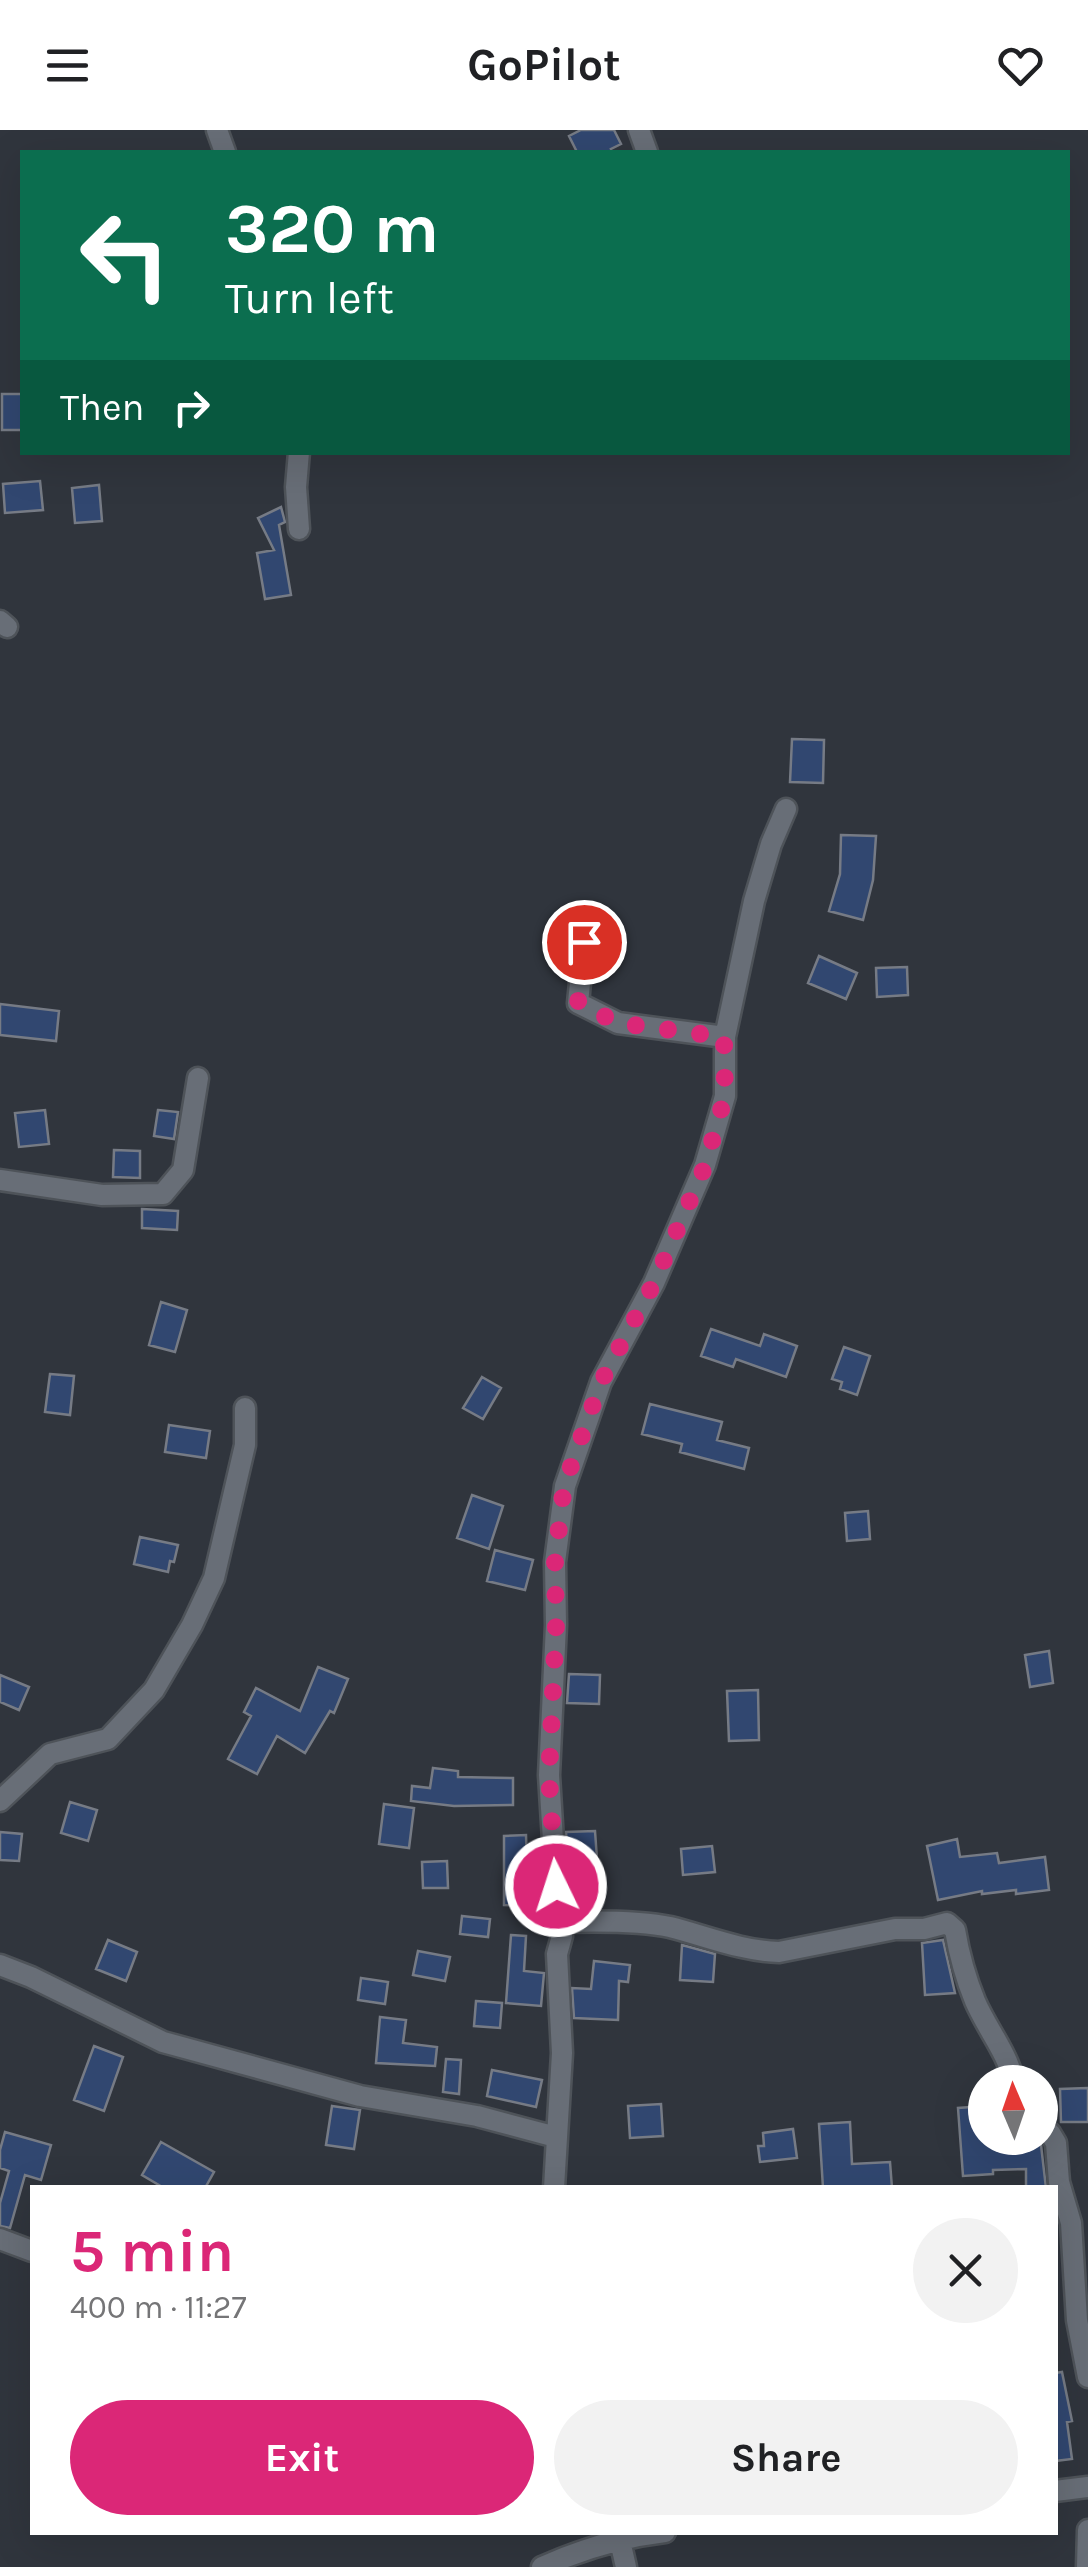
<!DOCTYPE html>
<html lang="en">
<head>
<meta charset="utf-8">
<style>
  :root { --surface:#fff; --page:#f2f2f2; --text:#202124; --muted:#757577; --accent:#db2777 }
  body { margin:0; font-family:Karla,sans-serif; background:var(--page); color:var(--text); height:100vh; display:flex; flex-direction:column; font-size:38px; white-space:nowrap }
  * { box-sizing:border-box; margin:0 }
  p { font-size:32px; color:var(--muted) }
  .icon { flex:none; width:55px; height:55px; fill:none; stroke:currentColor; stroke-width:2; stroke-linecap:round; stroke-linejoin:round }
  .map { position:relative; flex:1; overflow:hidden }
  .sheet { position:absolute; left:30px; top:2055px; width:1028px; height:350px; display:flex; flex-direction:column; background:var(--surface); border-radius:0px; box-shadow:0 10px 40px #0002 }
  .sheet>* { flex:none }
  .hud { position:absolute; left:20px; top:20px; width:1050px; height:305px; border-radius:0px; box-shadow:0 10px 40px #0002; background:#0b6e4f; color:#fff; overflow:hidden }
  .needle { width:65px; rotate:358deg }
  .tools { position:absolute; left:968px; top:1935px; display:grid; gap:20px }
  .tools a { display:grid; place-items:center; width:90px; height:90px; border-radius:50%; background:var(--surface); box-shadow:0 10px 40px #0002; font-size:50px }
  .pin { position:absolute; display:grid; place-items:center; width:85px; height:85px; color:#fff; margin:-42px; border:5px solid #fff; border-radius:50%; box-shadow:0 2px 10px #0007 }
  .me { position:absolute; width:110px; margin:-55px; rotate:356deg; stroke-linejoin:round; filter:drop-shadow(0 0 8px #0008) }
  .turn { display:flex; align-items:center; gap:35px; height:210px; padding:0 40px; font-size:45px }
  .turn .icon { width:130px; height:130px; stroke-width:2.5 }
  .turn b { display:block; font-size:70px; line-height:85px }
  .then { display:flex; align-items:center; height:95px; padding:0 40px; background:#0003; gap:20px; font-size:38px }
  .round { display:grid; place-items:center; flex:none; width:105px; height:105px; border-radius:52px; background:var(--page) }
  .headline { display:flex; align-items:center; justify-content:space-between; height:170px; padding:0 40px }
  h1 { font-size:60px; font-weight:700; line-height:75px; color:var(--accent) }
  .action { display:flex; gap:20px; margin-top:auto; padding:20px 40px }
  .action a { flex:1; height:115px; border-radius:60px; background:var(--accent); color:#fff; font-size:40px; font-weight:700; line-height:115px; text-align:center }
  .action a+a { background:var(--page); color:var(--text) }
  header { display:flex; justify-content:space-between; align-items:center; height:130px; padding:0 40px; background:var(--surface); font-size:45px; font-weight:700 }
  .map>svg:first-child { display:block }
  .building { fill:#314770; stroke:#767b85; stroke-width:2.5 }
  .lines { fill:none; stroke-linecap:round; stroke-linejoin:round }
  .street-casing { stroke:#4e5359; stroke-width:25 }
  .street { stroke:#686e77; stroke-width:20 }
  .route { stroke:#db2777; stroke-width:18; stroke-dasharray:0 32.4 }
</style>
</head>
<body>
<header><svg class="icon" aria-label="menu" viewBox="0 0 24 24"><path d="M4 6h16M4 12h16M4 18h16"/></svg>GoPilot<svg class="icon" aria-label="heart" viewBox="0 0 24 24"><path d="M12 20l-8-8c-3-5 5-10 8-4 3-6 11-1 8 4z"/></svg></header>
<div class="map">
<svg width="1088" height="2437" viewBox="0 0 1088 2437">
  <rect width="100%" height="100%" fill="#30353d"/>
  <path class="building" d="M581,0H614L621,14L611,19L613,22H577L569,6Z
    M2,264H22V300H2Z
    M40,351L43,380L5,383L3,354Z
    M99,355L102,391L75,393L72,358Z
    M281,377L285,392L279,395L291,465L265,469L257,423L274,420L258,388Z
    M792,609L824,610L823,653L790,652Z
    M841,705L876,706L873,750L863,790L829,781L840,744Z
    M819,826L857,843L846,869L808,853Z
    M907,837L908,865L877,867L876,838Z
    M0,874L59,881L56,911L0,905Z
    M45,980L49,1014L19,1017L15,983Z
    M158,980L178,982L174,1009L154,1006Z
    M114,1020L140,1021V1048L113,1047Z
    M142,1079L178,1081L177,1100L142,1098Z
    M161,1172L187,1180L175,1222L149,1215Z
    M711,1199L760,1216L764,1204L797,1216L786,1247L736,1229L733,1237L701,1226Z
    M844,1217L870,1226L857,1265L840,1259L842,1252L832,1249Z
    M50,1244L74,1246L70,1285L45,1282Z
    M482,1247L501,1258L483,1289L463,1278Z
    M650,1274L722,1292L717,1310L749,1318L744,1339L680,1322L682,1314L642,1304Z
    M169,1295L210,1301L206,1328L165,1322Z
    M472,1365L503,1376L489,1419L457,1408Z
    M868,1381L870,1409L847,1411L845,1383Z
    M140,1407L178,1415L174,1432L170,1431L168,1442L134,1434Z
    M495,1420L533,1430L525,1460L487,1451Z
    M1049,1521L1053,1553L1030,1557L1025,1525Z
    M318,1537L348,1549L334,1583L330,1581L305,1623L277,1606L257,1644L228,1629L251,1586L244,1582L256,1558L300,1581Z
    M569,1544L600,1545L599,1574L567,1573Z
    M0,1545L29,1557L19,1580L0,1572Z
    M758,1560L759,1610L729,1611L727,1561Z
    M433,1638L458,1641V1647L513,1648V1675L454,1676L411,1671L412,1656L430,1658Z
    M70,1672L97,1680L88,1711L61,1703Z
    M384,1674L414,1678L409,1718L379,1714Z
    M595,1701L598,1743L569,1744L566,1702Z
    M0,1702L22,1704L19,1731L0,1730Z
    M526,1705L527,1738H539V1769H524V1776L504,1775V1706Z
    M957,1709L960,1727L997,1723L999,1733L1045,1727L1049,1760L1016,1764V1760L982,1764V1761L938,1770L927,1716Z
    M712,1716L715,1742L683,1745L681,1719Z
    M447,1731L448,1758H423L422,1732Z
    M462,1786L490,1789L488,1807L460,1804Z
    M511,1805L526,1806L524,1841L544,1843L541,1876L506,1873Z
    M108,1810L137,1822L126,1851L96,1839Z
    M943,1810L955,1863L925,1865L922,1813Z
    M682,1815L715,1824L713,1852L680,1850Z
    M418,1821L450,1827L445,1851L413,1845Z
    M594,1831L630,1835L628,1852L619,1851L618,1890L574,1888L572,1858L591,1859Z
    M361,1848L388,1852L385,1874L358,1870Z
    M476,1871L502,1873L500,1898L474,1896Z
    M380,1887L406,1890L403,1913L437,1917L435,1936L376,1933Z
    M94,1916L123,1927L104,1981L74,1970Z
    M446,1929L461,1930L459,1964L443,1962Z
    M492,1940L542,1950L536,1977L487,1966Z
    M1088,1958V1992H1061L1060,1959Z
    M661,1974L663,2006L630,2008L628,1976Z
    M332,1976L360,1980L354,2019L326,2015Z
    M985,1976V2008H991V2014L1035,2013L1041,2015L1046,2058H1026V2039L993,2040V2044L963,2046L958,1978Z
    M850,1992L852,2034L890,2032L892,2058H823L819,1994Z
    M793,1999L797,2028L760,2032L758,2016H764L763,2003Z
    M5,2002L51,2015L41,2050L25,2045L10,2098L0,2096V2073L9,2041L0,2038V2020Z
    M161,2012L214,2042L205,2058H164L142,2045Z
    M1062,2242L1072,2291L1067,2292L1072,2329L1055,2331V2243Z"/>
  <g class="lines">
    <defs>
      <path id="street" d="M217,0L225,22
        M639,0L647,22
        M299,399L296,357L299,322
        M0,491L7,497
        M584,812L578,873L618,893L725,907
        M0,1050L102,1065L163,1064L183,1040L198,948
        M0,1671L50,1624L108,1609L154,1560L192,1495L214,1448L245,1315V1278
        M558,1792C590,1791 638,1790 670,1797C706,1806 741,1821 779,1822L895,1799H924L947,1793L955,1800C959,1824 966,1849 975,1871C987,1899 1007,1922 1014,1952
        M0,1835L31,1847L163,1912L360,1966L477,1986L556,2007
        M1040,2000L1050,2003L1056,2013L1059,2052L1071,2093L1077,2190L1088,2247
        M554,2058L562,1923L557,1824L562,1806L558,1792L549,1645L556,1495L555,1432L565,1356L601,1252L654,1153L705,1035L725,966V907L754,771L771,714L786,679
        M0,2109L32,2121
        M1055,2361L1088,2357
        M618,2402L626,2437
        M542,2437C582,2419 622,2407 665,2402
        M1087,2437L1088,2400"/>
    </defs>
    <use href="#street" class="street-casing"/>
    <use href="#street" class="street"/>
  </g>
  <g class="lines">
    <path class="route" d="M556,1756L549,1646L556,1496L555,1432L564,1356L601,1252L654,1153L705,1036L725,966L724,907L618,893L578,873L584,812"/>
  </g>
</svg>
<div class="tools">
<a><svg class="needle" viewBox="-14 -14 28 28"><path d="M0-13l5 13h-10z" fill="#e53935"/><path d="M0 13l5-13h-10z" fill="#757577"/></svg></a>
</div>
<div class="pin" style="left:584px;top:812px;background:#d93025"><svg class="icon" aria-label="arrive" viewBox="0 0 24 24"><path d="M6 21V4h12l-3 4 3 4H6"/></svg></div>
<svg class="me" style="left:556px;top:1756px" viewBox="-20 -20 40 40"><circle r="17" fill="#db2777" stroke="#fff" stroke-width="3"/><path d="M0-11L8 9 0 5-8 9z" fill="#fff"/></svg>
<div class="hud">
<div class="turn"><svg class="icon" aria-label="left" viewBox="0 0 24 24"><path d="M17 20v-9H6M10 6l-5 5 5 5"/></svg><div><b>320 m</b>Turn left</div></div>
<div class="then">Then<svg class="icon" aria-label="right" viewBox="0 0 24 24"><path d="M7 20v-9h11M14 6l5 5-5 5"/></svg></div>
</div>
<section class="sheet">
<div class="headline"><div><h1>5 min</h1><p>400 m · 11:27</p></div><a class="round"><svg class="icon" aria-label="close" viewBox="0 0 24 24"><path d="M6 6l12 12M18 6L6 18"/></svg></a></div>
<div class="action"><a>Exit</a><a>Share</a></div>
</section>
</div>
</body>
</html>
